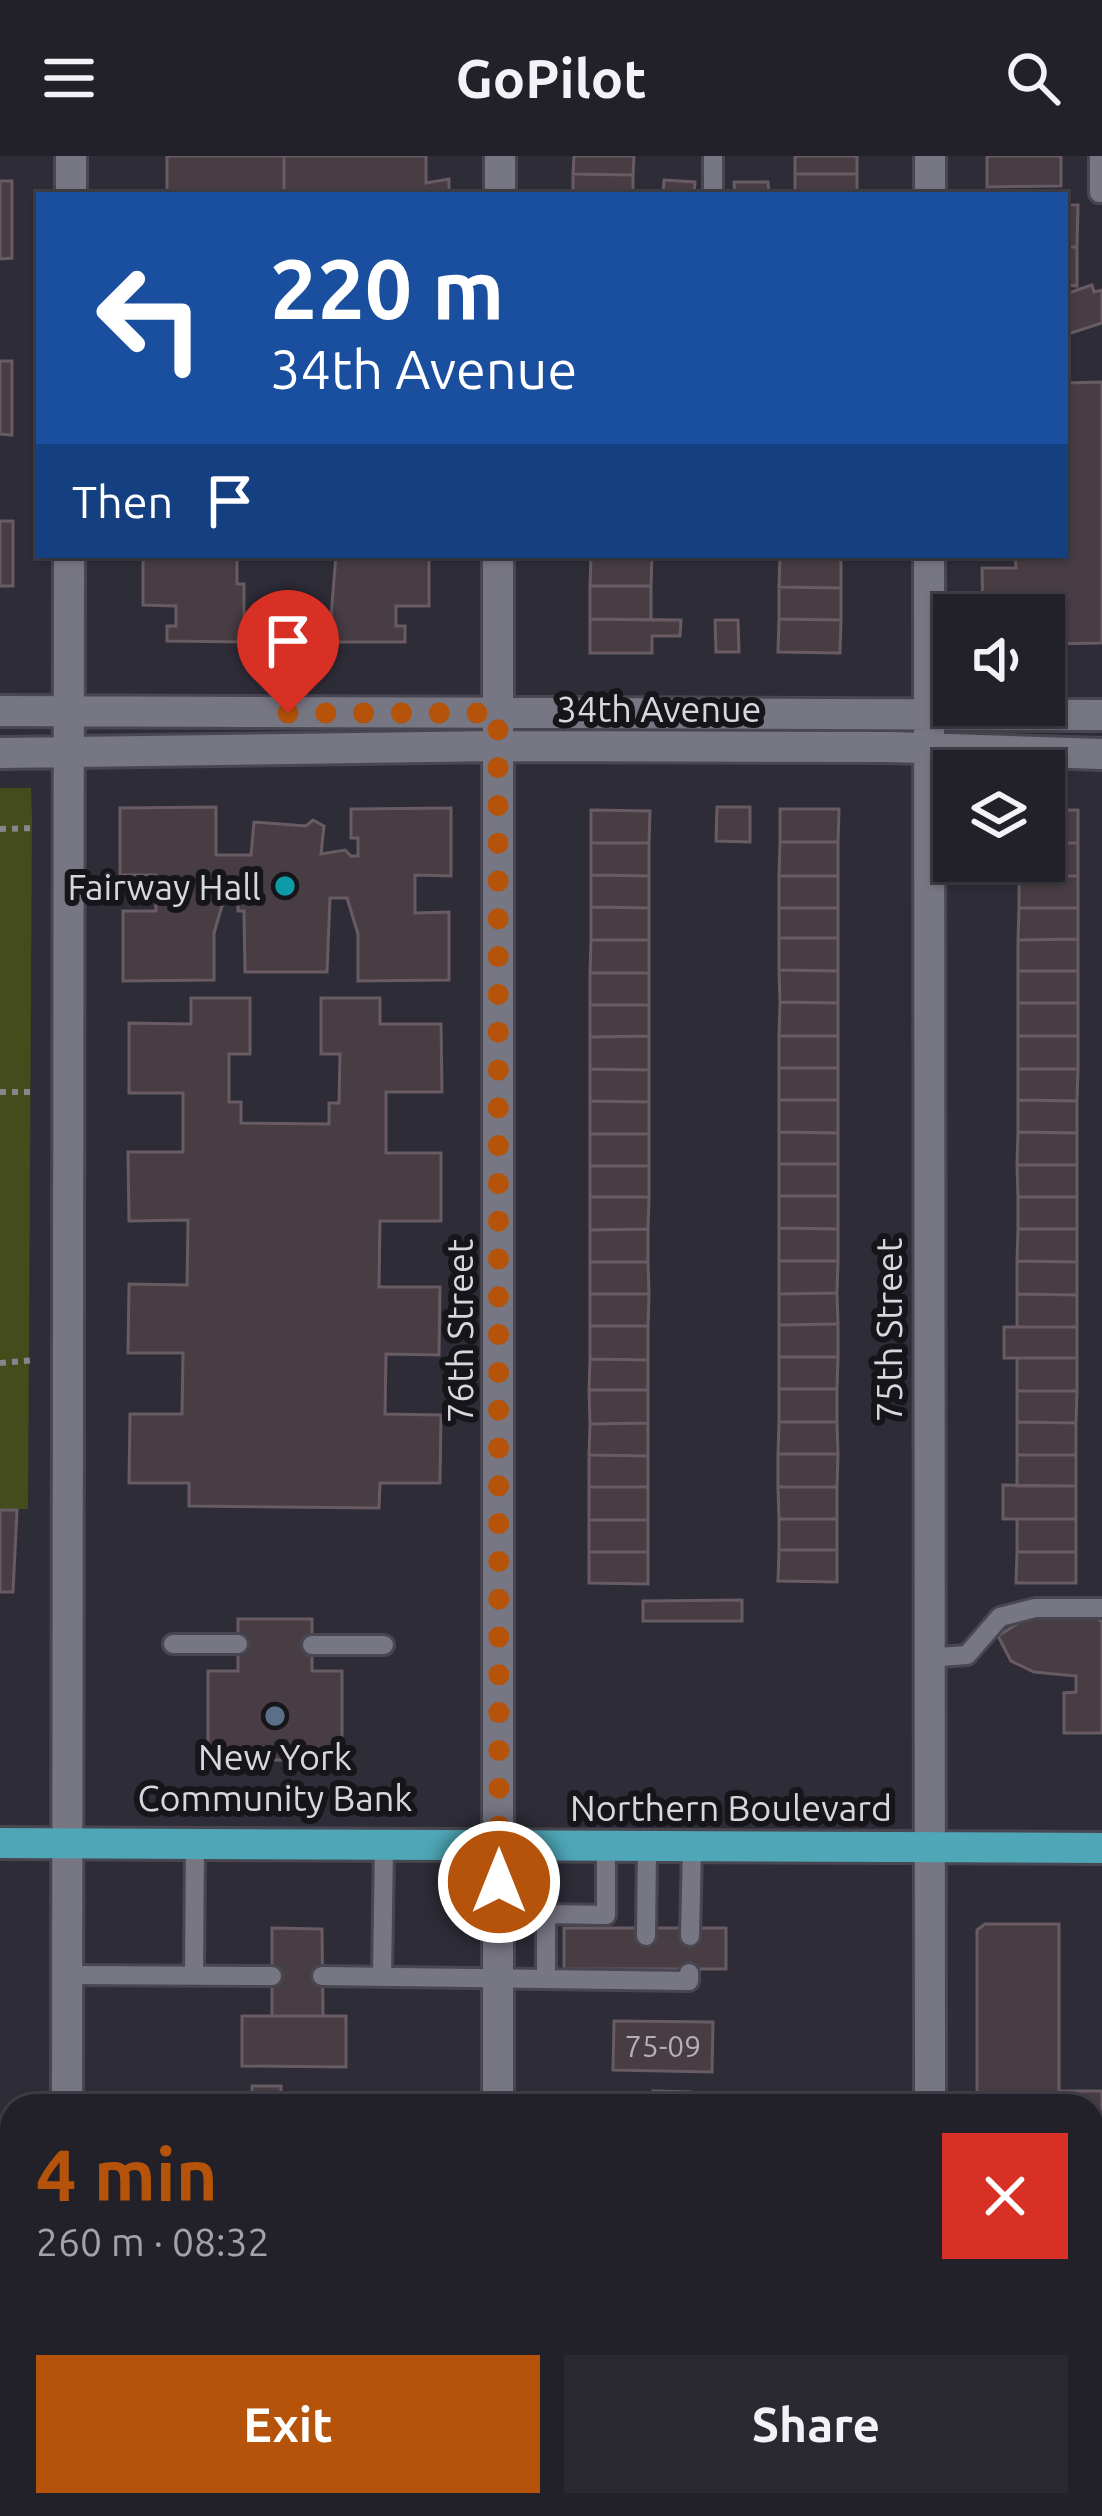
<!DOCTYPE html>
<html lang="en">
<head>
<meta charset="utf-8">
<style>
  :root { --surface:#222129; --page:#2a2931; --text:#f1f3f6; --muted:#a2a3a8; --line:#3f3e46; --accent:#b45309 }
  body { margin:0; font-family:Ubuntu,sans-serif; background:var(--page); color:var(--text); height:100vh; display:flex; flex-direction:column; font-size:45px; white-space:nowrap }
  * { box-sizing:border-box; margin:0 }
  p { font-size:39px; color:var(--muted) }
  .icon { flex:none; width:66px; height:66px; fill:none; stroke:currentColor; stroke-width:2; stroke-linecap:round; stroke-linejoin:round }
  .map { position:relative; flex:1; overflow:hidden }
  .sheet { position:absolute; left:0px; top:1938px; width:1104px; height:423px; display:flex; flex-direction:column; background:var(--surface); border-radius:36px 36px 0 0; box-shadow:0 3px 9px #0004,0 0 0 3px var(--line) }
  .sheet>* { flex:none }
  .top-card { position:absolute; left:36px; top:36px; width:1032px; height:366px; border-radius:0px; box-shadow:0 3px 9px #0004,0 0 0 3px var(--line); background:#1a4fa0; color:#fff; overflow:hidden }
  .fabs { position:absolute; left:933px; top:438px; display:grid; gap:24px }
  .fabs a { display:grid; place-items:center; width:132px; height:132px; border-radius:0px; background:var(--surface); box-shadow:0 3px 9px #0004,0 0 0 3px var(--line); font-size:60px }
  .pin { position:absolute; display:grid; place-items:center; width:102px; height:102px; color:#fff; margin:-123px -51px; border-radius:50% 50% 50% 0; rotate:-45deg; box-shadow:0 0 12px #0007 }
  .pin .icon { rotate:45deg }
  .me { position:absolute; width:132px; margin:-66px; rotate:0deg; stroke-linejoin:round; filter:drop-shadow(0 0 9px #0008) }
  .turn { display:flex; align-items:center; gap:42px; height:252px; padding:0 36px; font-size:54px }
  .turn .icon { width:156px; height:156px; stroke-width:2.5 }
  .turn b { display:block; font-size:84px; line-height:102px }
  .then { display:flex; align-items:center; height:114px; padding:0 36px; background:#0003; gap:24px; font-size:45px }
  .round { display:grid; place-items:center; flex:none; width:126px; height:126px; border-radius:0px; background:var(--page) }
  .overview { display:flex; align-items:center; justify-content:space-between; height:204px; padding:0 36px }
  h1 { font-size:72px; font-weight:700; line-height:90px; color:var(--accent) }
  .action { display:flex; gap:24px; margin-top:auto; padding:24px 36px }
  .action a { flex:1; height:138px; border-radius:0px; background:var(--accent); color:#fff; font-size:48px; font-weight:700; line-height:138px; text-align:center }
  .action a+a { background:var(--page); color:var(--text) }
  header { display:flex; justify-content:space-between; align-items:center; height:156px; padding:0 36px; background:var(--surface); font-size:54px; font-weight:700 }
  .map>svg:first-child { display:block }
  .green { fill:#434c1a }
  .building { fill:#493d44; stroke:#685b63; stroke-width:3 }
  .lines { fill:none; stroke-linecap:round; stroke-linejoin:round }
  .lane-casing { stroke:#484751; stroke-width:24 }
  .street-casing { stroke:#484751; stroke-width:36 }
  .primary-casing { stroke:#484751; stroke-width:36 }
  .path { stroke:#87868f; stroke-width:6; stroke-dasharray:6 6; stroke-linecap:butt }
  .lane { stroke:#777683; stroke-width:18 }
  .street { stroke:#777683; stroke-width:30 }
  .primary { stroke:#4ea6b6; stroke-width:30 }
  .route { stroke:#b45309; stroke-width:21; stroke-dasharray:0 37.8 }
  .culture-dot { fill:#0f9aa8; stroke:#16151a; stroke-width:4.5 }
  .service-dot { fill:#5c6f8a; stroke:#16151a; stroke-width:4.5 }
  .labels { text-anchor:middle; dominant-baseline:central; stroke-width:12; stroke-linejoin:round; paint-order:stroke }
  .number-label { font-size:30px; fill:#b4b0b8 }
  .street-label { font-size:36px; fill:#d8d7de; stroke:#16151a }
  .poi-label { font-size:36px; fill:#d8d7de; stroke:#16151a; text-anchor:end }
</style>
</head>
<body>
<header><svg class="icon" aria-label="menu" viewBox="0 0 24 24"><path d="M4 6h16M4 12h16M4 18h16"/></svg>GoPilot<svg class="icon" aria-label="search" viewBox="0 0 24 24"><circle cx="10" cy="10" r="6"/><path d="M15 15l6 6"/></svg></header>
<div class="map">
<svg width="1102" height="2360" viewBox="0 0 1102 2360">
  <rect width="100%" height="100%" fill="#2e2c37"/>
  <path class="green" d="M0,632H31L32,662L28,1353H0Z"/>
  <path class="building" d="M167,0H284V39H167Z
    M284,0H426V27L449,23V39H284Z
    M574,0H634L633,19L573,18Z
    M795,0H857V18H795Z
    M987,0H1061V30L987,31Z
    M573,18L633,19V39H573Z
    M795,18H857V39H795Z
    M664,24L695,26L694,39H663Z
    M0,25H12V102L0,103Z
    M734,26H768L769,39H735Z
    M1065,49H1078L1077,91H1065Z
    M1065,91H1077V130L1065,129Z
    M1092,129L1094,136L1102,134V167L1065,179V138Z
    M0,205H12V279L0,278Z
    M1102,226V487L1047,488L1044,459H983L982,412H1016L1015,399H1065V227Z
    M0,365H13V430H0Z
    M143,399H237V428H244V486L167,485V470H176V450L143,449Z
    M336,399H429V450H396V470H405V486H329Z
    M591,399H652L651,430H590Z
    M780,399H841V432L779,431Z
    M590,430H651V464L590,463Z
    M779,431L841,432V464L779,463Z
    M590,463L681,464L680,480H652V497H590Z
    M779,463L841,464L840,497L778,496Z
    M715,464H738L739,496H716Z
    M216,651V699H251L254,666L306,670L313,664L324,670L321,698L345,694L351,700H358V682H351V653L451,652V720L415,719V757L449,756V824L358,825V778L347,742H330L327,816H245L244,755H238V742L224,743L214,777V824L123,825V755H156L155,719H120V652Z
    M717,651H750V686L716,685Z
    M780,653H839L838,686H780Z
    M591,654L650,655L649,687H591Z
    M1044,654H1078V687H1044Z
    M780,686H838V720H779Z
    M591,687H649V720L591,719Z
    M1044,687H1078V720L1019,719L1018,705H1044Z
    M591,719L649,720V752L591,751Z
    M1019,719L1078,720V752H1019Z
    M779,720H838V752H779Z
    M591,751L649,752V784H591Z
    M779,752H838V782H779Z
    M1019,752H1078V783L1018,784Z
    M779,782H838V815L779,814Z
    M1078,783V815H1018V784Z
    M591,784H649V817H590Z
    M779,814L838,815V847L780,846Z
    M1018,815H1078V847H1018Z
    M590,817H649V849H590Z
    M191,842H250V898H229V946H241V967L329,968V947H339L340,898H321V842H380V868H441L442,936H386V997H441V1065H380L379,1131H440L439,1199L386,1198L385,1258L441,1259L440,1327H380L379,1352L189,1350V1327H129L130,1258H182L183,1197H128L129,1128L187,1129L188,1064L129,1065L128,996H183V937H129V867L191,868Z
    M780,846L838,847V880H779Z
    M1018,847H1078V880H1018Z
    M590,849H649V880L590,881Z
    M649,880V914L590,913V881Z
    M779,880H838V912H779Z
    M1018,880H1078V913H1018Z
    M779,912H838V944H779Z
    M590,913L649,914V946L590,945Z
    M1018,913H1078L1077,945L1018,944Z
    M779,944H838V977L779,976Z
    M1018,944L1077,945V977L1018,976Z
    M590,945L649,946V978H590Z
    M779,976L838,977V1008H779Z
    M1018,976L1077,977V1009H1017Z
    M590,978H649V1010H590Z
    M779,1008H838V1040H779Z
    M1017,1009H1077V1041H1018Z
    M590,1010H649V1041H590Z
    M779,1040H838V1073L779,1072Z
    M590,1041H649L648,1073L590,1074Z
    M1018,1041H1077V1073H1018Z
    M779,1072L838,1073V1105H779Z
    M648,1073V1106H590V1074Z
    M1018,1073H1077V1106L1017,1105Z
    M779,1105H838L837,1137L779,1138Z
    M1017,1105L1077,1106V1139L1017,1138Z
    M590,1106H648L649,1138H590Z
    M837,1137L838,1168L779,1169V1138Z
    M590,1138H649L648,1170H590Z
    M1017,1138L1077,1139V1171H1017Z
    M838,1168V1201H779V1169Z
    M590,1170H648V1204L590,1203Z
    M1004,1171H1077V1202H1004Z
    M779,1201H838L837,1233H779Z
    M1017,1202H1077V1235H1017Z
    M590,1203L648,1204V1234H589Z
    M779,1233H837V1266H779Z
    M589,1234H648V1267L590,1268Z
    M1017,1235H1077L1076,1267L1017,1266Z
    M779,1266H837L838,1298H778Z
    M1017,1266L1076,1267V1299H1017Z
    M648,1267V1300L589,1299L590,1268Z
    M778,1298H838L837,1331H778Z
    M589,1299L648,1300V1331H589Z
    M1017,1299H1076V1330H1017Z
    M1003,1329L1076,1330V1363H1003Z
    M589,1331H648V1364H589Z
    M778,1331H837V1363H779Z
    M0,1354H17L13,1436H0Z
    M779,1363H837V1394H779Z
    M1017,1363H1076V1396H1017Z
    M589,1364H648V1396H589Z
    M779,1394H837V1426L778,1425Z
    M589,1396H648V1428L589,1427Z
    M1017,1396H1076V1427H1016Z
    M742,1444V1465H643V1445Z
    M1031,1459L1095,1460L1102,1466V1577H1064V1537L1076,1536V1520L1034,1516L1011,1505L998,1480Z
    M238,1463H312V1515H342V1604H208V1515H238Z
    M985,1768H1059V1935H1102V2195H1092V1950H977V1774Z
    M272,1772L322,1773L323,1860H272Z
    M564,1772H726V1813H564Z
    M242,1860H346V1911L242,1910Z
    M614,1865L713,1866L712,1916L613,1914Z
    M252,1930H281V1947L252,1950Z
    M653,1935L691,1936L690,1950H653Z
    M235,1942V1950H140V1943Z
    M148,2349H205V2357L148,2356Z
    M564,2349H624V2360H564Z
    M737,2349H873V2360H737Z
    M1011,2349H1089V2360H1011Z
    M355,2350H425V2360H355Z"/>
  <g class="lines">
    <defs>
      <path id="lane" d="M713,0V39
        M1099,0V37
        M173,1488H238
        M312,1489H384
        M926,1502L967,1499L1000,1461L1035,1452H1102
        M646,1780L647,1690
        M690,1780L692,1690
        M66,1819L272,1820
        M194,1819L195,1688
        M322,1820L689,1825V1817
        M382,1820L384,1689
        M546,1822V1758L606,1759V1690
        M282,2349V2360
        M717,2349V2360"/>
      <path id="street" d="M71,39V0
        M500,39V0
        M930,39V0
        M498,399V1950
        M929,399L930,1950
        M0,555L1102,559
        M0,597L498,590L891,591L1102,598
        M67,1950L69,399
        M67,2360V2349
        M497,2360V2349
        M928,2360V2349"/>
      <path id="primary" d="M0,1687L1102,1692"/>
    </defs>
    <use href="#lane" class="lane-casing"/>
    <use href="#street" class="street-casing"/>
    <use href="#primary" class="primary-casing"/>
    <path class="path" d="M0,673L36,672
      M0,936H35
      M0,1207L35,1204"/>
    <use href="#lane" class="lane"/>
    <use href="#street" class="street"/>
    <use href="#primary" class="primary"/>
  </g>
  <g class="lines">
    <path class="route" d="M288,557H498L499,1726"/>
  </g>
  <circle class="culture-dot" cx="285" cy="730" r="12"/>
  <circle class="service-dot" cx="275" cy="1560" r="12"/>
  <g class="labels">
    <g class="number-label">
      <text x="663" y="1890">75-09</text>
    </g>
    <g class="street-label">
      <text x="659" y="552">34th Avenue</text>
      <text transform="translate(888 1174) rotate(-90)">75th Street</text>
      <text transform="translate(459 1175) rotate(-90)">76th Street</text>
      <text x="731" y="1651">Northern Boulevard</text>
    </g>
    <g class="poi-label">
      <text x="261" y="730">Fairway Hall</text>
      <text x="275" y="1600" text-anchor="middle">New York<tspan x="275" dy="41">Community Bank</tspan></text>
    </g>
  </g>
</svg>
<div class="fabs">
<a><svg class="icon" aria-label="sound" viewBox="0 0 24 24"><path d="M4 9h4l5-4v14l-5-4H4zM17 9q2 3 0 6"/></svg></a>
<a><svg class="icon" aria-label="layers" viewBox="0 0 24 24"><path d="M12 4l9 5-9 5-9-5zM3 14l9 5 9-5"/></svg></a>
</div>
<div class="pin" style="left:288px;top:557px;background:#d93025"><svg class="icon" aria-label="arrive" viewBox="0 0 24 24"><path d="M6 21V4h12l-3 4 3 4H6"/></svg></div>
<svg class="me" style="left:499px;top:1726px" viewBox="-20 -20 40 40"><circle r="17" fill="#b45309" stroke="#fff" stroke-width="3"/><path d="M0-11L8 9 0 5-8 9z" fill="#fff"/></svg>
<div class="top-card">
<div class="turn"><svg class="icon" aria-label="left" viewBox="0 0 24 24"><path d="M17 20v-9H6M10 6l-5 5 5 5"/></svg><div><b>220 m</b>34th Avenue</div></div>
<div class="then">Then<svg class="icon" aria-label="arrive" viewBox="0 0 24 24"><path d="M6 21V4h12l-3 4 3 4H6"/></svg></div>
</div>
<section class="sheet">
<div class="overview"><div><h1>4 min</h1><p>260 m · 08:32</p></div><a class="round" style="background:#d93025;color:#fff"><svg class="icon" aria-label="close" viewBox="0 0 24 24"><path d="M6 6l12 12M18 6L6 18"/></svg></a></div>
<div class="action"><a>Exit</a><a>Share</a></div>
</section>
</div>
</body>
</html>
